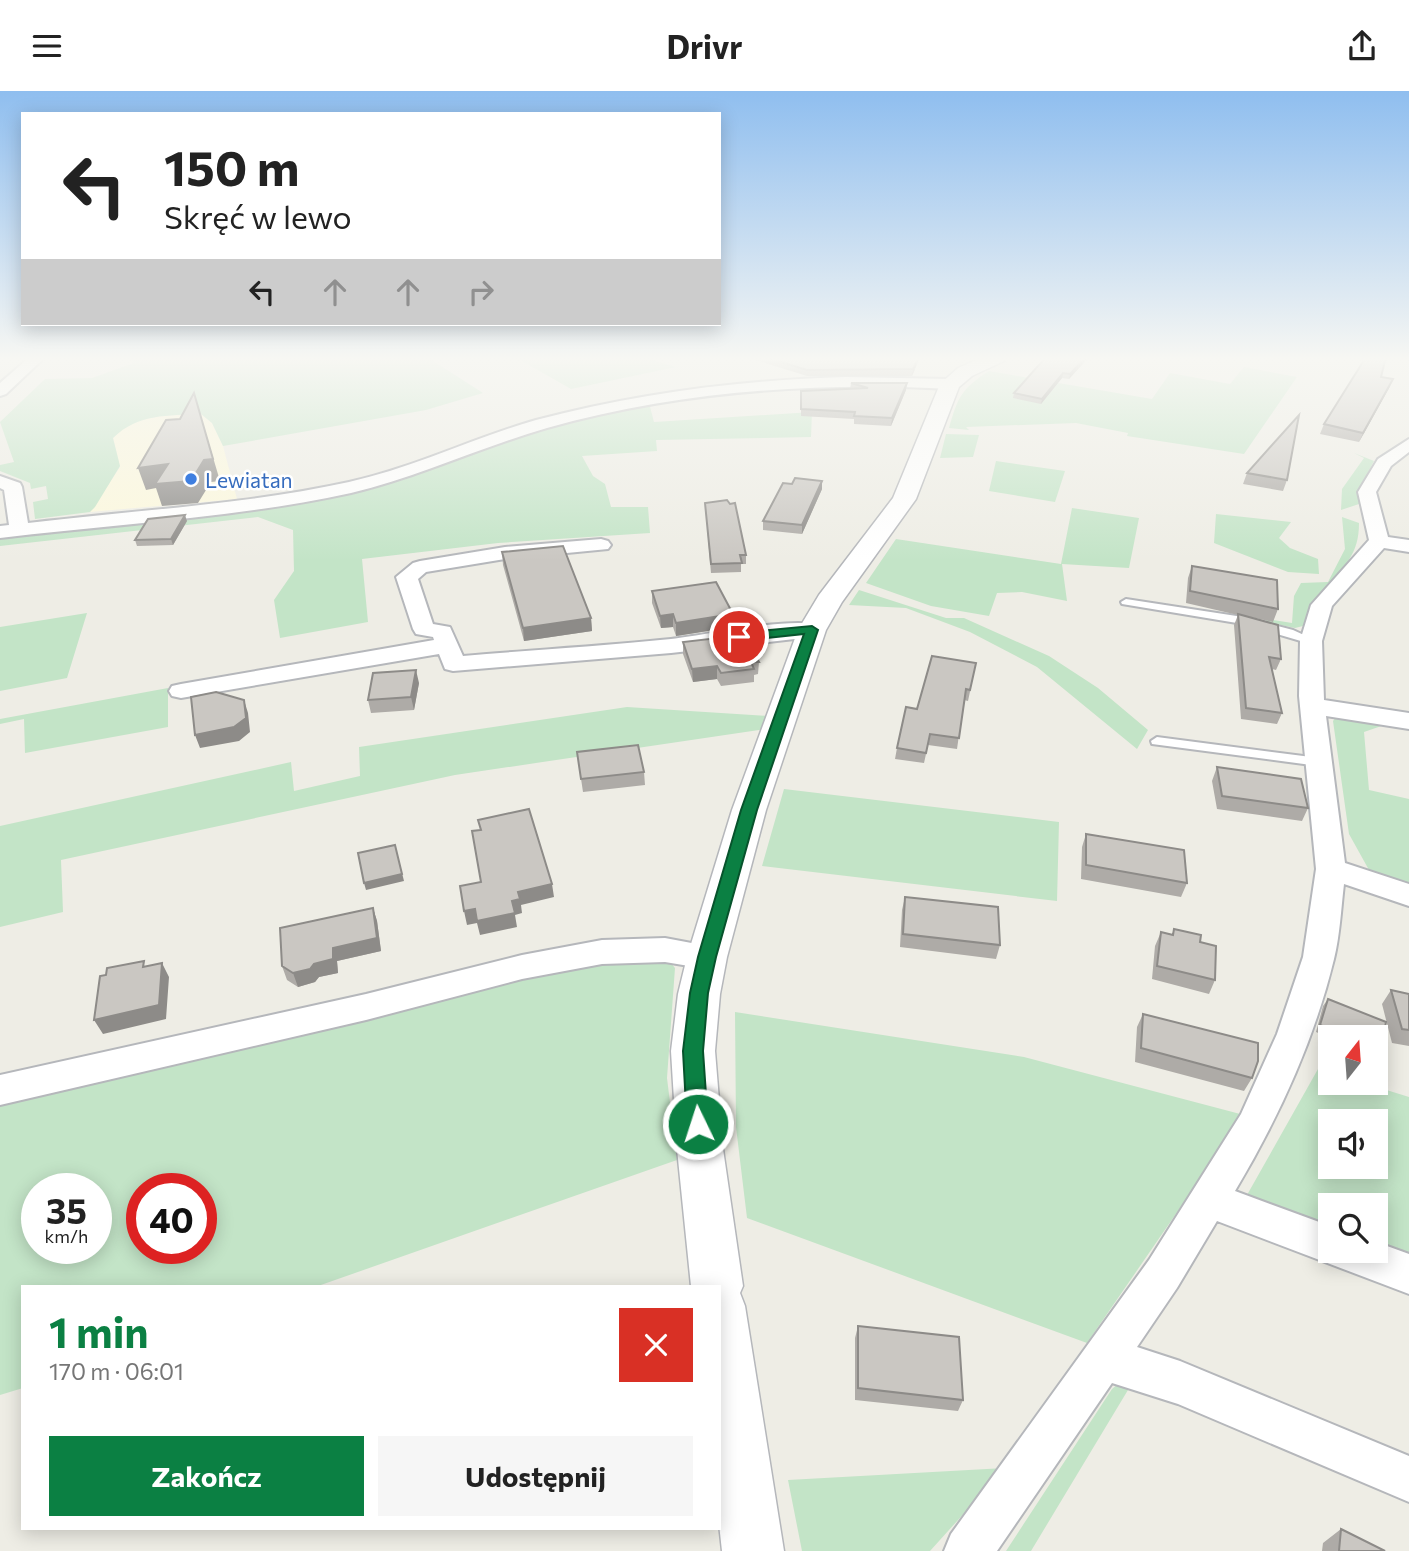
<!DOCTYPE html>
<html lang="pl">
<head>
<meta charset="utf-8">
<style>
  :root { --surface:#fff; --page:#f6f6f6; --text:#222; --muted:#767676; --accent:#0b8043 }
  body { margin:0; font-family:Commissioner,sans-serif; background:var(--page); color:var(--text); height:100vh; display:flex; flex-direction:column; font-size:26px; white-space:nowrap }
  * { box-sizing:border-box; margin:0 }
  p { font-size:23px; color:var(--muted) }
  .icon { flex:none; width:38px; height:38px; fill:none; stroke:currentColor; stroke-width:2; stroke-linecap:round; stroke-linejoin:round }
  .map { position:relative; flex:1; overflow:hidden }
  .side { position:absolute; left:21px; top:1194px; width:700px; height:245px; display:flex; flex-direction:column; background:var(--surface); border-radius:0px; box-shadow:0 4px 18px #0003 }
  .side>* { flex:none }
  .guide { position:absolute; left:21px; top:21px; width:700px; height:214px; border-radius:0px; box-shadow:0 4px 18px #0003; background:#fff; color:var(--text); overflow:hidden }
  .needle { width:46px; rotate:17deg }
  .tools { position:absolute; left:1318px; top:934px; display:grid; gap:14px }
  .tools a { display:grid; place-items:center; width:70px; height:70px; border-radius:0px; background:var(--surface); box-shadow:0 4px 18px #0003; font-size:35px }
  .speed { position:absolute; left:21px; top:1082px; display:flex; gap:14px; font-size:35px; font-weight:700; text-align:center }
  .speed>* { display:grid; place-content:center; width:91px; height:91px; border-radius:50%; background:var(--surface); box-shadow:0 4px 18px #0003; line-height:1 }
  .speed small { font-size:18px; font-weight:400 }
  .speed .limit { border:10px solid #d22; background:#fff; color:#111 }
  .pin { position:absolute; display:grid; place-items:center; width:60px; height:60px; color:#fff; margin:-30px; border:4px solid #fff; border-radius:50%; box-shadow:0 2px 7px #0007 }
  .me { position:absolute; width:77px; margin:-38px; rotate:356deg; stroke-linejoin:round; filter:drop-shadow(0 0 5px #0008) }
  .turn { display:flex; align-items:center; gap:24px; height:147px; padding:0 28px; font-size:32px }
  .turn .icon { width:91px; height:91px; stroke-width:2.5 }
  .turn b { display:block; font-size:49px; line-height:60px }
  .lanes { display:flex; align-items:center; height:66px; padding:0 28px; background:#0003; justify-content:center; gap:35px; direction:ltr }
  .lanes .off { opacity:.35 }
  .round { display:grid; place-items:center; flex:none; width:74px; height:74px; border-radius:0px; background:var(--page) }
  .headline { display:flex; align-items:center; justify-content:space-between; height:119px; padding:0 28px }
  h1 { font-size:42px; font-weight:700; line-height:52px; color:var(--accent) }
  .button { display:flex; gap:14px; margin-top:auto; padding:14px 28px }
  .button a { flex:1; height:80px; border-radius:0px; background:var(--accent); color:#fff; font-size:28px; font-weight:700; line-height:80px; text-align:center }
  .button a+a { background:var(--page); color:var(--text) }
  header { display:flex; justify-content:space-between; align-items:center; height:91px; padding:0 28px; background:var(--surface); font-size:32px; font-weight:700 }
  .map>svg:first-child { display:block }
  .commercial { fill:#fcf8dc }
  .green { fill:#c3e4c7; fill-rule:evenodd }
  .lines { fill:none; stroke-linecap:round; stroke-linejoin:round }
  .service-casing { stroke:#b5b7bb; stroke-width:4 }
  .minor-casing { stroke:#b5b7bb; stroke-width:4 }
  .tertiary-casing { stroke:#b5b7bb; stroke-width:3 }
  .service { fill:#fff; fill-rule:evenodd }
  .minor { fill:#fff; fill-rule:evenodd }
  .tertiary { fill:#fff; fill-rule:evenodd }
  .wall { fill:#aeaba7 }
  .shaded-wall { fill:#8d8b88 }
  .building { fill:#cac7c2; stroke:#8d8b88; stroke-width:2 }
  .route { fill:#0b8043; stroke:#07532c; stroke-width:2 }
  .shop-dot { fill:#3f7fe0; stroke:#fff; stroke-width:2.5 }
  .labels { text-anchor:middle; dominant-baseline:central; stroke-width:5; stroke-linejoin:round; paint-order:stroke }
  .far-shop-label { font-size:21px; fill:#366cbe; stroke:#fff; text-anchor:start }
</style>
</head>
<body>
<header><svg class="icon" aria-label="menu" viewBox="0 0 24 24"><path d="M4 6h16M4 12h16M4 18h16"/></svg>Drivr<svg class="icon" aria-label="share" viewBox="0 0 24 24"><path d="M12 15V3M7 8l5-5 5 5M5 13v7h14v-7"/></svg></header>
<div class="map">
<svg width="1409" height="1460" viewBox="0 0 1409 1460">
  <rect width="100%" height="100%" fill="#eeede5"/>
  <path class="commercial" d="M201,323L212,332L223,355L237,408L90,421L120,376L113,347L128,332L160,325Z"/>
  <path class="green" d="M125,266H427L483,302L426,319L223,355L212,332L201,323C167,325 139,322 113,347L120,375L95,416L90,421L35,428L33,411L48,408L46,395L31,398L30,392L0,380V374L14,371L0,331L45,288L92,287L134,272Z
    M515,266H641L676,276L571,298Z
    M1244,276L1297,286L1244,363L1127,345L1128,342L1076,332L966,336L969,339L949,337C958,306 961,298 989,280L1152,308L1170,282L1230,293Z
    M649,312L654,331L812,321L811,346L656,349L657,360L582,365L593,385L605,393L611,416H648L650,442L498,452L362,468L368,531L280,547L274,509L294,480L293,439L258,426L0,455V446L350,403L568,330Z
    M946,343L979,344L973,366L940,367Z
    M1354,362L1374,370L1361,395L1359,413L1341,419L1342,398L1364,367Z
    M996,370L1065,380L1055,411L989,400Z
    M1072,417L1139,427L1129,477L1062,473L1067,510L1022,501L997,502L989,525L931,515L866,492L896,448L1061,473Z
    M1216,423L1291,431L1279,447L1290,457L1318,468L1319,483L1288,481L1214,452Z
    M1342,426L1359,432C1359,465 1344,474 1325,498C1316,509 1312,524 1303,535L1295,537L1266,531V528L1292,532L1294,505L1301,492L1328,491L1345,458Z
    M859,499L946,527H964L1049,565L1098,597L1148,639L1137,658L1037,576L970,541L906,517L849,514Z
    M87,522L67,587L0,600V536Z
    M168,597V636L25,662L24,628L0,633V628Z
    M627,616L768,625L765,638L455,684L61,769L63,821L0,836V735L291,671L294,700L360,685L359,656Z
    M1336,626L1390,632L1364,641L1369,699L1409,708V795L1369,779L1349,743L1333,630Z
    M784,698L1059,731L1057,810L762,775Z
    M604,864L666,866L675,877L667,987L677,1069L318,1195H23V1297L0,1304V1009ZM37,1097H96V1157H37ZM142,1097H201V1157H142Z
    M735,921L1024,966L1244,1024L1087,1252L747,1127L736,1036Z
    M1318,978L1330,982V992H1364L1409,1006V1166L1376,1153V1115H1330V1136L1247,1104ZM1330,1031H1376V1076H1330Z
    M1124,1288L1134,1289L1031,1460H1006L1112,1298Z
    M1005,1377L930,1460H802L788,1389Z"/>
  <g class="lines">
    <defs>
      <path id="service" d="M1126,508L1243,526L1293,539L1317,550L1311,553L1243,533L1122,513L1121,511Z
        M1157,646L1319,667L1326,671L1319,675L1152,653L1151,650Z"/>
      <path id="minor" d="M30,266H45L6,303L0,305V292Z
        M846,286L950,288L958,293L950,298C814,291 678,300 547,337C481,356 418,386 351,402C236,427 117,433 0,447V435L9,434L4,399L0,397V385L20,392L22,396L28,432C135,419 244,414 349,391C413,377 473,347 536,329C638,302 741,289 846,286Z
        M1409,348V361L1391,375L1376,401L1388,446L1409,449V461L1384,457L1332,515L1322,550L1324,609L1409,622V638L1326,625L1345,772L1409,793V815L1344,793C1341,818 1340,844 1334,868C1314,950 1278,1028 1235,1100L1330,1135V1160H1376V1151L1409,1163V1203L1217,1130L1177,1197L1137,1256L1180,1270L1409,1365V1411L1178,1313L1112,1292L997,1460H944L951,1443L1149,1169L1241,1023L1277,943L1303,866L1316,778L1299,605L1300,550L1311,514L1369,449L1358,401L1378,368Z
        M601,448L608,450L611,454L608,458L505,468L426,481L418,488L433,533L450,536L463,565C532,559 602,555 671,548C709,544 786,526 820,534L823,539L820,544L812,546L671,562L453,580L445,578L439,563L181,607L172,605L169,600L172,595L181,593L434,549L433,546L416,543L413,538L396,486L413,472L420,470L505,456Z
        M665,847L718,857L723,866L718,875L707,878L665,871L602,873L522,888L366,929L0,1014V984L366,903L522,864L602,849Z"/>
      <path id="tertiary" d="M983,266H1006L1004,270L972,285L959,296L916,408L842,511L826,539L766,719L727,866L720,903L715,960L723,1058L743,1195L740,1202L745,1215L784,1460H722L719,1433V1195H691L677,1058L671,960L678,903L687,866L732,719L798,539L819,504L893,407L940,293L958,277Z"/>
    </defs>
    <use href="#service" class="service-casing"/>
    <use href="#minor" class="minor-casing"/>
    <use href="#tertiary" class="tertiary-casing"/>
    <use href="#service" class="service"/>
    <use href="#minor" class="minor"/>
    <use href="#tertiary" class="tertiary"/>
  </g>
  <path class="wall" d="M746,266H920L912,285H807Z
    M1089,266L1069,288L1062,287L1041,313L1013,307L1014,302Z
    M1381,286L1393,288L1389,297L1359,351L1320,343L1324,333Z
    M851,292L906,299L891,335L854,333V328L801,325V300L850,298Z
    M1247,382L1287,389L1283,400L1243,393Z
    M822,390V398L802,443L763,439V430L792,393Z
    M705,412L746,464V473H741V481L711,482Z
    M187,430L173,454L137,455L135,449Z
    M502,461L591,527L592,540L524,550L503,474Z
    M1192,475L1278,518L1273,531L1246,525L1281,568L1276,579L1272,578L1282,622L1277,633L1241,628L1234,534L1238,524L1186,512L1188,487Z
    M652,500L733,523V536L676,545L673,536L661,537L652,512Z
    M683,551L759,571L758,583L754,584V591L721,595L717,588L693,591L683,563Z
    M976,572L968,610L964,609L957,658L928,654L924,672L895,668L897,657L917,618Z
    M419,592L414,619L371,622L368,609Z
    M577,661L644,681L645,694L583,701Z
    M1217,676L1308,717L1302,730L1217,718L1212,690Z
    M1086,743L1187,792L1181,806L1081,788L1082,756Z
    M905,806L1000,854L996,868L900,856L902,819Z
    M373,817L377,830L381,860L337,870L338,882L319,886L315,891L298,896L287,889L282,875Z
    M1174,838L1200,851L1215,889L1209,903L1152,888L1155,855L1161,841L1172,844Z
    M1391,899L1409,903V955L1392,952L1382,913Z
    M1328,908L1386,931L1381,959L1376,965V947H1330L1316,941L1323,915Z
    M1143,923L1252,987L1244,1000L1135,971L1137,936Z
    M858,1235L963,1309L958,1320L855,1309V1247Z
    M1341,1438L1385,1460H1322L1323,1452Z"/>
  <path class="shaded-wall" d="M919,266H920L912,285L913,278Z
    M1086,266H1089L1069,288L1070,283Z
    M1063,282L1062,287L1041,313L1042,308Z
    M1393,288L1389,297L1359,351L1363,342Z
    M907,292L906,299L891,335L892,327Z
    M194,302L220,390L211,391L198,412L162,415L156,397L146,399L138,377L204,369Z
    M822,390V398L802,443V434Z
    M185,424L187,430L173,454L171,448Z
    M673,523V536L661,537L660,525Z
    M733,523V536L676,545V532Z
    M591,527L592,540L524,550L523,537Z
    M717,575V588L693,591L692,578Z
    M416,579L419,592L414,619L411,606Z
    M244,609L248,622L250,641L239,650L200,657L195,644Z
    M395,754L404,790L366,799L364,792Z
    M552,793L554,806L521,814L522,822L515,824L517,836L480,844L477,832L467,834L464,820L512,810L518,801Z
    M373,817L377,830L381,860L337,870L338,882L319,886L315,891L298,896L293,882L314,873L333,857Z
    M162,872L169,886L166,928L103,943L94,929Z"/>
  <path class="building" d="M765,266H919L913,278L807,279Z
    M1046,266H1086L1070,283L1063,282L1042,308L1014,302Z
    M1366,266H1386L1381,286L1393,288L1363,342L1324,333Z
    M851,292H907L892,327L854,325L855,321L801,318V300L868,297Z
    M194,302L213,368L204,369L191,390L155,393L168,373L138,377L166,329L180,328Z
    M1299,324L1287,389L1247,382Z
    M795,387L822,390L802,434L763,430L783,392L792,393Z
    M727,409L730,413L735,412L746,464H740L742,472L711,473L705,412Z
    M185,424L171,448L135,449L148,428Z
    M563,455L591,527L523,537L502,461Z
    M1192,475L1277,489L1278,518L1190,500Z
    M716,491L733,523L676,532L673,523L660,525L652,500Z
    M1238,523L1278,534L1281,568L1269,566L1282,622L1246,617Z
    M744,544L759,571H751L754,578L721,582L717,575L692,578L683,551Z
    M932,565L976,572L970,599L966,598L959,647L930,643L926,662L897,657L906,616L917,618Z
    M416,579L411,606L368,609L373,582Z
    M216,601L244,609L246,627L234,636L195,644L191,606Z
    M638,654L644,681L581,688L577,661Z
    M1217,676L1301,688L1308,717L1222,705Z
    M529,718L552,793L518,801L520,808L512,810L515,822L477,830L475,818L464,820L460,795L481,791L472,740L481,739L478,729Z
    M1086,743L1184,759L1187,792L1086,774Z
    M395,754L402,783L364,792L358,762Z
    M905,806L998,816L1000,854L903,843Z
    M373,817L377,847L333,857V868L314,873L310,878L293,882L282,875L280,837Z
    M1174,838L1201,844L1200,851L1216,855L1215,889L1157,875L1161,841L1173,844Z
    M144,870L143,876L162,872L159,914L94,929L100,885L106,884L107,877Z
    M1391,899L1409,903V939L1402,938Z
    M1328,908L1386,931L1381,959L1376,957V947H1351L1320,934Z
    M1143,923L1258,952V970L1252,987L1141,957Z
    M858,1235L959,1246L963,1309L858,1297Z
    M1341,1438L1385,1460H1339Z"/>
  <linearGradient id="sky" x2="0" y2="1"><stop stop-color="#8fbeef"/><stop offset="0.57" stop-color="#f7f7f3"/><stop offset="1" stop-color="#f7f7f3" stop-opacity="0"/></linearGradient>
  <rect width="1409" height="470" fill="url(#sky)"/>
  <path class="route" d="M812,535L818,539L757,719L716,866L708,902L703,960L708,1033L705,1040L698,1042L691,1040L687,1033L683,960L690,902L698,866L741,719L804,543L739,550L733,546L739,542Z"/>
  <circle class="shop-dot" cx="191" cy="388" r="7"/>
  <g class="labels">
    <g class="far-shop-label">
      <text x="205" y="388">Lewiatan</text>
    </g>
  </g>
</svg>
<div class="tools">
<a><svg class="needle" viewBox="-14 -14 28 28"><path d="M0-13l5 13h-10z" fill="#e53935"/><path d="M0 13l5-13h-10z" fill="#767676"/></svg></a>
<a><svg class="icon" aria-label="sound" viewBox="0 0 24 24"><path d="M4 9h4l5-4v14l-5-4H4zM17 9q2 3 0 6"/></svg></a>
<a><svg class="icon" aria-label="search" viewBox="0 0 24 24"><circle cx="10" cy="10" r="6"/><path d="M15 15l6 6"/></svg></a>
</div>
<div class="speed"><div>35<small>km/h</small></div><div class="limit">40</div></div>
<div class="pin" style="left:739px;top:546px;background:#d93025"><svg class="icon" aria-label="arrive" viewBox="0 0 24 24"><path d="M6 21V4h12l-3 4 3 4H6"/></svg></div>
<svg class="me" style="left:698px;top:1033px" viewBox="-20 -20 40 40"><circle r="17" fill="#0b8043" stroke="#fff" stroke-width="3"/><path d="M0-11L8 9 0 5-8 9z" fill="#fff"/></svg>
<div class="guide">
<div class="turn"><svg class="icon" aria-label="left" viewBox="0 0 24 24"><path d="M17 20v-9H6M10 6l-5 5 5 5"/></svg><div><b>150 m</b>Skręć w lewo</div></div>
<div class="lanes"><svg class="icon" aria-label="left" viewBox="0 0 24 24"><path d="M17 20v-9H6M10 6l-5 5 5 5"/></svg><svg class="icon off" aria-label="ahead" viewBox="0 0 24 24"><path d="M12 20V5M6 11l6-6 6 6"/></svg><svg class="icon off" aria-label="ahead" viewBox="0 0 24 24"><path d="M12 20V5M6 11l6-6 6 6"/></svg><svg class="icon off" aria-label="right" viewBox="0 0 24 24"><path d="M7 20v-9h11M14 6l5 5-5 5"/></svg></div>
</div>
<section class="side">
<div class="headline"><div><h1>1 min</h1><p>170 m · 06:01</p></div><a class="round" style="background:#d93025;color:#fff"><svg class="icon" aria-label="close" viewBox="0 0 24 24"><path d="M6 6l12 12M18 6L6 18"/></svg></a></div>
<div class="button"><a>Zakończ</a><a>Udostępnij</a></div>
</section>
</div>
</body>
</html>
